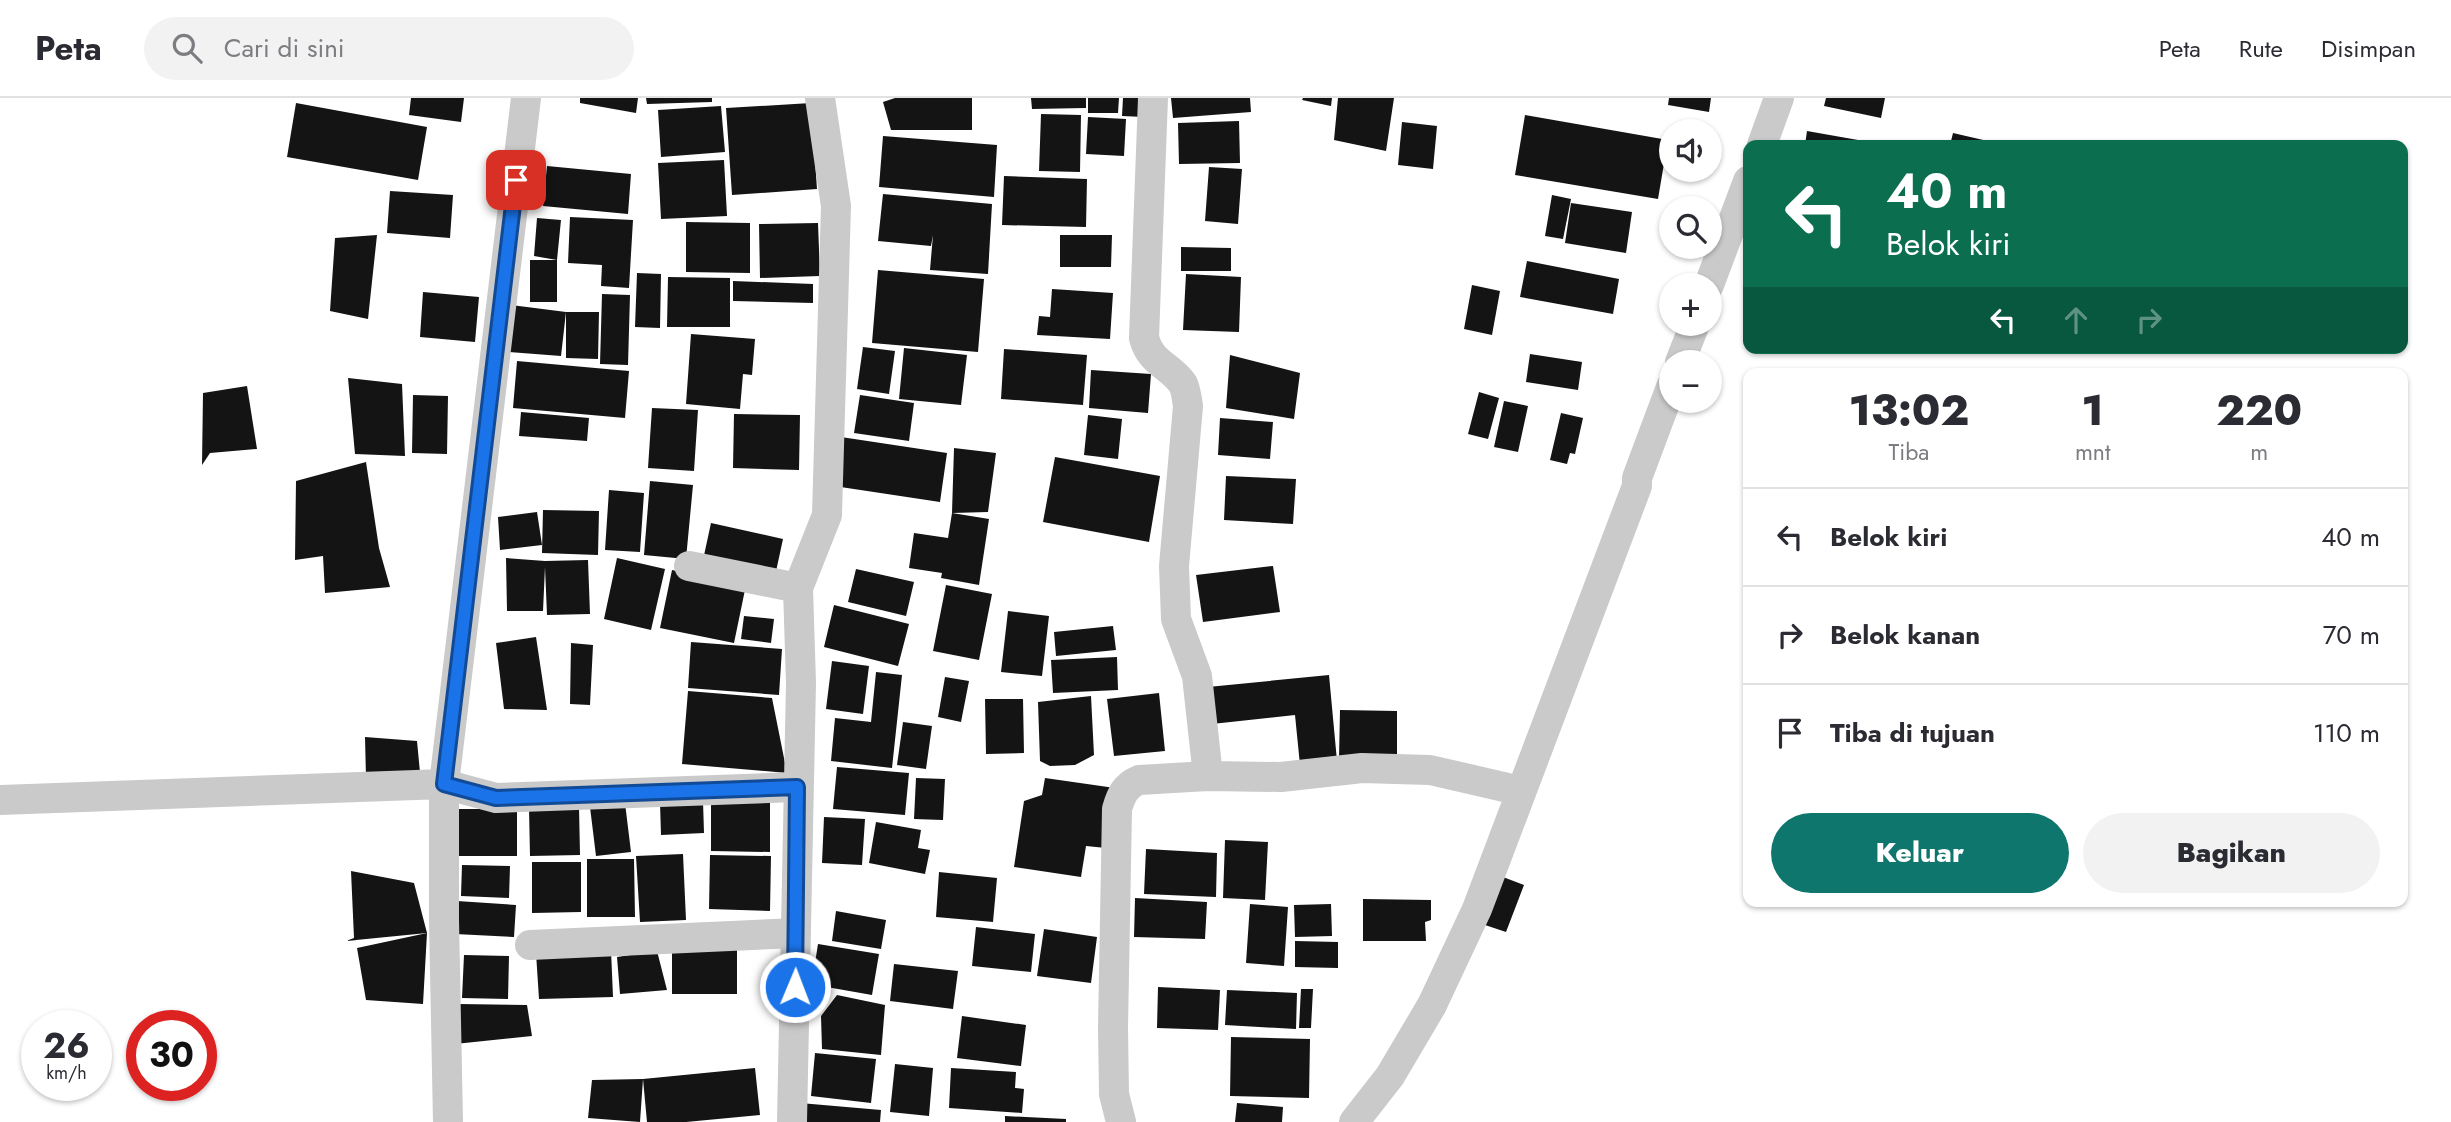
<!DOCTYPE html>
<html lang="id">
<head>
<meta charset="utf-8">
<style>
  :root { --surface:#fff; --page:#f2f2f3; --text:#2b2b33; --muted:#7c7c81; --line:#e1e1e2; --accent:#0f766e }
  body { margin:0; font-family:Jost,sans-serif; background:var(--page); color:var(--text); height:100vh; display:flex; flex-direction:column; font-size:26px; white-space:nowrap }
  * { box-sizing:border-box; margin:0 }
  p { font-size:23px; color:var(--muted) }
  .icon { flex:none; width:38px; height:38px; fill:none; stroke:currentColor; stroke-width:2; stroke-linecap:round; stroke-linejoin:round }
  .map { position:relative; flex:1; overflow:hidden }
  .side { position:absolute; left:1743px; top:270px; width:665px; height:539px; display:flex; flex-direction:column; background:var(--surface); border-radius:14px; box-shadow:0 2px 5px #0004 }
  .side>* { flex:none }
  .banner { position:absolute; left:1743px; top:42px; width:665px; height:214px; border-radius:14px; box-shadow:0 2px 5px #0004; background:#0b6e4f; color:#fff; overflow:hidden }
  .controls { position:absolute; left:1659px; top:21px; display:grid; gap:14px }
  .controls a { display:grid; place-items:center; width:63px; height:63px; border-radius:50%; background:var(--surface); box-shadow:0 2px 5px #0004; font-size:35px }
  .speed { position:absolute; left:21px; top:912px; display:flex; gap:14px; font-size:35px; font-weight:700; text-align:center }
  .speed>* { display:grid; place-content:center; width:91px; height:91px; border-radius:50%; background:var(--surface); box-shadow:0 2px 5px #0004; line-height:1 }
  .speed small { font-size:18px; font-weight:400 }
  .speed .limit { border:10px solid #d22; background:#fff; color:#111 }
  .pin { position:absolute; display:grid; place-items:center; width:60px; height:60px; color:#fff; margin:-30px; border-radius:14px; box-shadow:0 4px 10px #0006 }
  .me { position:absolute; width:77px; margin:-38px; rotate:1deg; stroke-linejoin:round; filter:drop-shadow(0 0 5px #0008) }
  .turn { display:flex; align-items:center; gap:24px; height:147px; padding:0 28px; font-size:32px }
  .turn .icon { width:91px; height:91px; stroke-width:2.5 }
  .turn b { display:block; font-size:49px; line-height:60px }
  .lanes { display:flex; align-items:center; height:66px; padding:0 28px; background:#0003; justify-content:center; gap:35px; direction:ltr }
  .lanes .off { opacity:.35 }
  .eta { display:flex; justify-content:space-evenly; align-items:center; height:119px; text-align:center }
  .eta b { font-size:42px; font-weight:800; line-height:49px }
  .cta { display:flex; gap:14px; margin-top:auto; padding:14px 28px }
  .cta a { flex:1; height:80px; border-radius:42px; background:var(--accent); color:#fff; font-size:28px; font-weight:800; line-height:80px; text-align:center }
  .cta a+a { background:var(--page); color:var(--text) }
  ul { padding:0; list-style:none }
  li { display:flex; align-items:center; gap:21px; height:98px; padding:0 28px; border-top:2px solid var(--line) }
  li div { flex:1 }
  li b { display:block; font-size:26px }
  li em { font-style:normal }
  header { display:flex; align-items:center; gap:42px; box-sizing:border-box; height:98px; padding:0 35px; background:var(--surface); border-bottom:2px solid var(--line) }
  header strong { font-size:33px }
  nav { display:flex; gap:38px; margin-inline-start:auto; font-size:24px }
  .search { width:490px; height:63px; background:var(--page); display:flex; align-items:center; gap:18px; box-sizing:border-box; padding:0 24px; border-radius:38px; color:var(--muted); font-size:26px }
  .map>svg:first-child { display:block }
  .building { fill:#141414 }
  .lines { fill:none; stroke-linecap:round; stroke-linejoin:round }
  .minor { stroke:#cacaca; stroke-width:30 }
  .route-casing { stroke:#114b97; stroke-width:18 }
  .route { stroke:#1a73e8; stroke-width:12 }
</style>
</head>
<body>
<header>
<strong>Peta</strong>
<div class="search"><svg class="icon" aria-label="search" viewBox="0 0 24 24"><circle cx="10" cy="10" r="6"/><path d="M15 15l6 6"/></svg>Cari di sini</div>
<nav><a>Peta</a><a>Rute</a><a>Disimpan</a></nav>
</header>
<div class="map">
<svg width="2451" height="1024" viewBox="0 0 2451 1024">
  <rect width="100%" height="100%" fill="#fff"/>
  <path class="building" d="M411,0H464L461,24L409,17Z
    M580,0H638L636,15L580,5Z
    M646,0H712V4L647,6Z
    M895,0H972V32H891L883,4Z
    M1031,0H1086V10L1032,11Z
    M1088,0H1119L1118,15H1088Z
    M1123,0H1145L1144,19L1122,18Z
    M1171,0H1250L1251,14L1173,20Z
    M1303,0H1332L1331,8L1302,2Z
    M1338,0H1394L1386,53L1334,42Z
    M1669,0H1711L1709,14L1668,7Z
    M1826,0H1885L1881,20L1824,8Z
    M296,5L427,29L418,82L287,59Z
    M811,5L817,91L732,97L726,10Z
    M721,8L725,54L661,59L658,12Z
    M1041,16L1081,17L1080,74L1039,73Z
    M1525,17L1668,42L1658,101L1515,77Z
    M1088,19L1126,21L1124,58L1086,56Z
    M1239,23L1240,65L1179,66L1178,25Z
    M1402,24L1437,28L1433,71L1398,67Z
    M1807,33L1858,42L1857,47H1805Z
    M1953,35L1992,44V47H1950Z
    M883,38L997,47L994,99L879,89Z
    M724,62L727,118L661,121L658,65Z
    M547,68L631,76L628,116L543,108Z
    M1209,69L1242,71L1238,126L1205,123Z
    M1004,78L1087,81L1086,129L1002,127Z
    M390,93L453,97L450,140L387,135Z
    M883,96L992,106L988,176L930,172L933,137L931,148L878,143Z
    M1552,97L1571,101L1563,141L1545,138Z
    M1571,105L1632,114L1626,155L1565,145Z
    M570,119L633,122L629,190L601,188L602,167L568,165Z
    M537,120L561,122L557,162V204H530V162H557L534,158Z
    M686,124L750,125V175L686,174Z
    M818,125L820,178L760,180L759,126Z
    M377,137L368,221L330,213L335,140Z
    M1060,137H1112L1111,169H1060Z
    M1181,149L1231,150V173H1181Z
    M1527,163L1619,181L1613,216L1520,199Z
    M878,172L984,181L978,254L872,245Z
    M637,175L661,176L660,230L635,229Z
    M1186,176L1241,179L1239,234L1183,232Z
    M668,179L730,180V229H667Z
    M733,183L813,186V205L733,203Z
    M1472,187L1500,193L1492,237L1464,231Z
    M1052,191L1113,195L1110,241L1037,237L1039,218L1050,219Z
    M423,194L479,199L475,244L420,239Z
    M602,196L630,197L628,267L600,266Z
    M511,207L566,214L561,258L509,254Z
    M566,214H599L598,261L566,260Z
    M691,236L755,241L752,277L743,276L740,311L686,306Z
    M863,249L895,253L889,296L857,291Z
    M904,250L967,257L961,307L899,301Z
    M1004,251L1087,257L1083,307L1001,301Z
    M1530,256L1582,264L1578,292L1526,284Z
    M1230,257L1300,275L1294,321L1226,310Z
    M517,263L629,273L625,320L513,310Z
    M1091,272L1151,276L1148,315L1089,310Z
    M348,280L402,286L405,358L355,356Z
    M247,288L257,351L210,355L202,367L203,295Z
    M1479,294L1499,300L1488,341L1468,336Z
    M413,297L448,298L447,356L412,355Z
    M860,297L914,305L909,343L854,335Z
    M1504,303L1528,308L1518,354L1494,349Z
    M652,310L698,312L694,373L648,370Z
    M521,314L589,320L587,343L519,338Z
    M1561,315L1583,320L1575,356L1570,355L1567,366L1550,362Z
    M734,316L800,317L799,372L733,370Z
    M1088,317L1122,321L1118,361L1084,357Z
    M1220,320L1273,324L1270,361L1218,357Z
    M841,339L947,355L940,404L834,388Z
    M954,350L996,355L988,414L952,415Z
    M1055,359L1160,378L1149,444L1043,424Z
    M366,364L379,450L390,489L325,495L323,458L295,462L296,383Z
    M1226,378L1296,381L1293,426L1224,422Z
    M650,383L693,387L686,461L644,457Z
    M609,392L644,395L640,454L605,452Z
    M543,412L599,413L598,457L542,455Z
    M537,414L542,447L500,452L498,419Z
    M952,415L989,421L979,487L941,480L942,475L909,470L914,435L948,440Z
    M711,425L783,441L775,478L703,462Z
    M506,460L545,463L588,462L590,516L547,517L545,469L543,513H507Z
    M617,460L665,471L651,532L604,521Z
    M1273,468L1280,514L1203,524L1196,477Z
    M856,471L914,484L906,518L848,504Z
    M672,472L746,487L734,545L660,530Z
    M946,487L992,496L979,562L933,553Z
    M834,507L909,526L898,568L824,549Z
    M1008,513L1049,518L1042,578L1001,574Z
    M744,518L774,521L771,545L741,541Z
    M1113,528L1116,552L1056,558L1054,534Z
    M536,539L547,612L504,611L496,545Z
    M691,544L782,551L779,597L688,590Z
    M571,545L593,547L590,607L570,606Z
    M1117,559L1118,592L1053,595L1051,562Z
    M832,563L869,568L863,616L826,611Z
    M876,574L902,577L892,670L831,663L835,620L871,624Z
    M1329,577L1337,663L1300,667L1295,617L1212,626L1208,589Z
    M945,579L969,583L961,624L938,619Z
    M688,593L772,600L787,675L682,666Z
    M1159,595L1165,653L1114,658L1107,601Z
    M1091,598L1094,657L1075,667L1050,668L1040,663L1038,604Z
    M985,601H1023L1024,655L986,656Z
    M1340,612L1397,613V660H1339Z
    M903,624L932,628L926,671L897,667Z
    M365,639L417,643L421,685L366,680Z
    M837,669L909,675L905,717L833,711Z
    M916,680L945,681L943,722L914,721Z
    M1045,680L1115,690L1106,750L1086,748L1081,779L1014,769L1024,703L1042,697Z
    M770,697V754L711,753V698Z
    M703,703L704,735L661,737L660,705Z
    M625,705L631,754L596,758L590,709Z
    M579,709L580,757L530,758L529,710Z
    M459,711H517V758H459Z
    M824,719L865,721L862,767L822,765Z
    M876,724L921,732L918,750L930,752L925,776L869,765Z
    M1225,742L1268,744L1265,802L1223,800Z
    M1146,751L1217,755L1216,799L1144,796Z
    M683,756L686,822L640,824L636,758Z
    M710,757L771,758L770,813L709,811Z
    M587,761H634L635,819H587Z
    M532,764H581V814L532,815Z
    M462,767L510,768L509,800L461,798Z
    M351,773L414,785L427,835L346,843L354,840Z
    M939,774L997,780L993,824L936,819Z
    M1503,779L1524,787L1506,834L1485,827Z
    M1135,800L1207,804L1205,841L1134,839Z
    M1363,801L1431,802V822L1425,824L1426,843H1363Z
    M457,803L516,807L514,839L455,836Z
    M1250,806L1288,809L1284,868L1246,865Z
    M1331,806L1332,838L1295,839L1294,807Z
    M836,813L886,822L881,851L832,843Z
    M976,829L1035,836L1031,874L972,868Z
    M1044,831L1097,839L1091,885L1037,878Z
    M427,835L423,906L366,902L357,850Z
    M737,843V896H672V844Z
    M1295,843L1338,844V870L1295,869Z
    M818,846L879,856L872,897L804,885L807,863L815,865Z
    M611,852L613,899L539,901L536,855Z
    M657,853L667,892L620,896L617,859Z
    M464,857L509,858L508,901L462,900Z
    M894,866L958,873L953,911L890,903Z
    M1158,889L1220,892L1218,932L1157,930Z
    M1301,891H1313L1311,930H1299Z
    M1227,892L1297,895L1296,931L1225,927Z
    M837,897L885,907L881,957L822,951L821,918Z
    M458,906L527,907L532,938L455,946Z
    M962,918L1026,927L1021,968L957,960Z
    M1231,939L1310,941L1309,1000L1230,998Z
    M815,955L876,961L871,1005L811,998Z
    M895,966L933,970L929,1018L890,1014Z
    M755,970L760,1017L686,1024H647L643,981Z
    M951,970L1016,974L1015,990L1024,991L1022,1015L949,1010Z
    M643,981L640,1024L588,1020L592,982Z
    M800,1005L881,1012L880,1024H799Z
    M1237,1005L1283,1009L1282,1024H1235Z
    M1005,1018L1066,1021V1024H1005Z"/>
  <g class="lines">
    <path class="minor" d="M1153,0L1144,240C1151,266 1170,267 1183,286C1186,292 1187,302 1188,308L1174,468L1176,521L1197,578L1208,678
      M1762,47L1779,0
      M1709,187L1748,83
      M1680,264L1695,226
      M689,468L798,490
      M0,702L444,686L496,700L797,689
      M530,847L796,835
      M448,1024L444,822V686L526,0
      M792,1024L801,585L798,490L827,417L836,108L820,0
      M1121,1024L1114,996L1113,930L1117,711C1121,697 1125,688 1139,682L1208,678L1281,679L1362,670L1430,672L1521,693
      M1354,1024L1390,978L1432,907L1477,811L1637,388V380L1671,289"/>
  </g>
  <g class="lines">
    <defs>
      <path id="route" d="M516,82L444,686L496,700L797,689L795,889"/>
    </defs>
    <use href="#route" class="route-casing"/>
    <use href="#route" class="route"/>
  </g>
</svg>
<div class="controls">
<a><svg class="icon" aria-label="sound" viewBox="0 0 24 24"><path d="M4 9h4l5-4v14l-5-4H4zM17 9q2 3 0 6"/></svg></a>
<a><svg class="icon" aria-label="search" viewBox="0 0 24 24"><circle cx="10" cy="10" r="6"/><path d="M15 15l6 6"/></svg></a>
<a>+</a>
<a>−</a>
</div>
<div class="speed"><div>26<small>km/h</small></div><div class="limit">30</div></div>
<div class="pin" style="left:516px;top:82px;background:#d93025"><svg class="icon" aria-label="arrive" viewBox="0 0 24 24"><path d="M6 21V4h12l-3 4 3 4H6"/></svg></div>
<svg class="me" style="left:795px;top:889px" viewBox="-20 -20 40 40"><circle r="17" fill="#1a73e8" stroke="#fff" stroke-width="3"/><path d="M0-11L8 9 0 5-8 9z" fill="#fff"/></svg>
<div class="banner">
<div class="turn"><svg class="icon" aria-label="left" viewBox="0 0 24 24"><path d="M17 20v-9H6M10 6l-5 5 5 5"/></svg><div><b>40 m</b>Belok kiri</div></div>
<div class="lanes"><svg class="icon" aria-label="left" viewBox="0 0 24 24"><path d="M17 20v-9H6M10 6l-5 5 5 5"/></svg><svg class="icon off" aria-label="ahead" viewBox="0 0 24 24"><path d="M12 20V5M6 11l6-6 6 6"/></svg><svg class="icon off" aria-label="right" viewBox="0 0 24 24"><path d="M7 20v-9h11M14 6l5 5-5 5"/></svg></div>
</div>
<section class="side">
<div class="eta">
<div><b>13:02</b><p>Tiba</p></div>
<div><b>1</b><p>mnt</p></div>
<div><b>220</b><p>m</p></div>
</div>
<ul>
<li><svg class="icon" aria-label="left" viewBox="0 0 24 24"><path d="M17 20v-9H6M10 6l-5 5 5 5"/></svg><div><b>Belok kiri</b></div><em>40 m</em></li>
<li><svg class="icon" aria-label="right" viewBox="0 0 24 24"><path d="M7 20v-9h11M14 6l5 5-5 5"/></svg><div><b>Belok kanan</b></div><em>70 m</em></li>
<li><svg class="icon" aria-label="arrive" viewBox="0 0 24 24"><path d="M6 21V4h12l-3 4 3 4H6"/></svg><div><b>Tiba di tujuan</b></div><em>110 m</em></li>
</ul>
<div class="cta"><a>Keluar</a><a>Bagikan</a></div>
</section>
</div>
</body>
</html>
